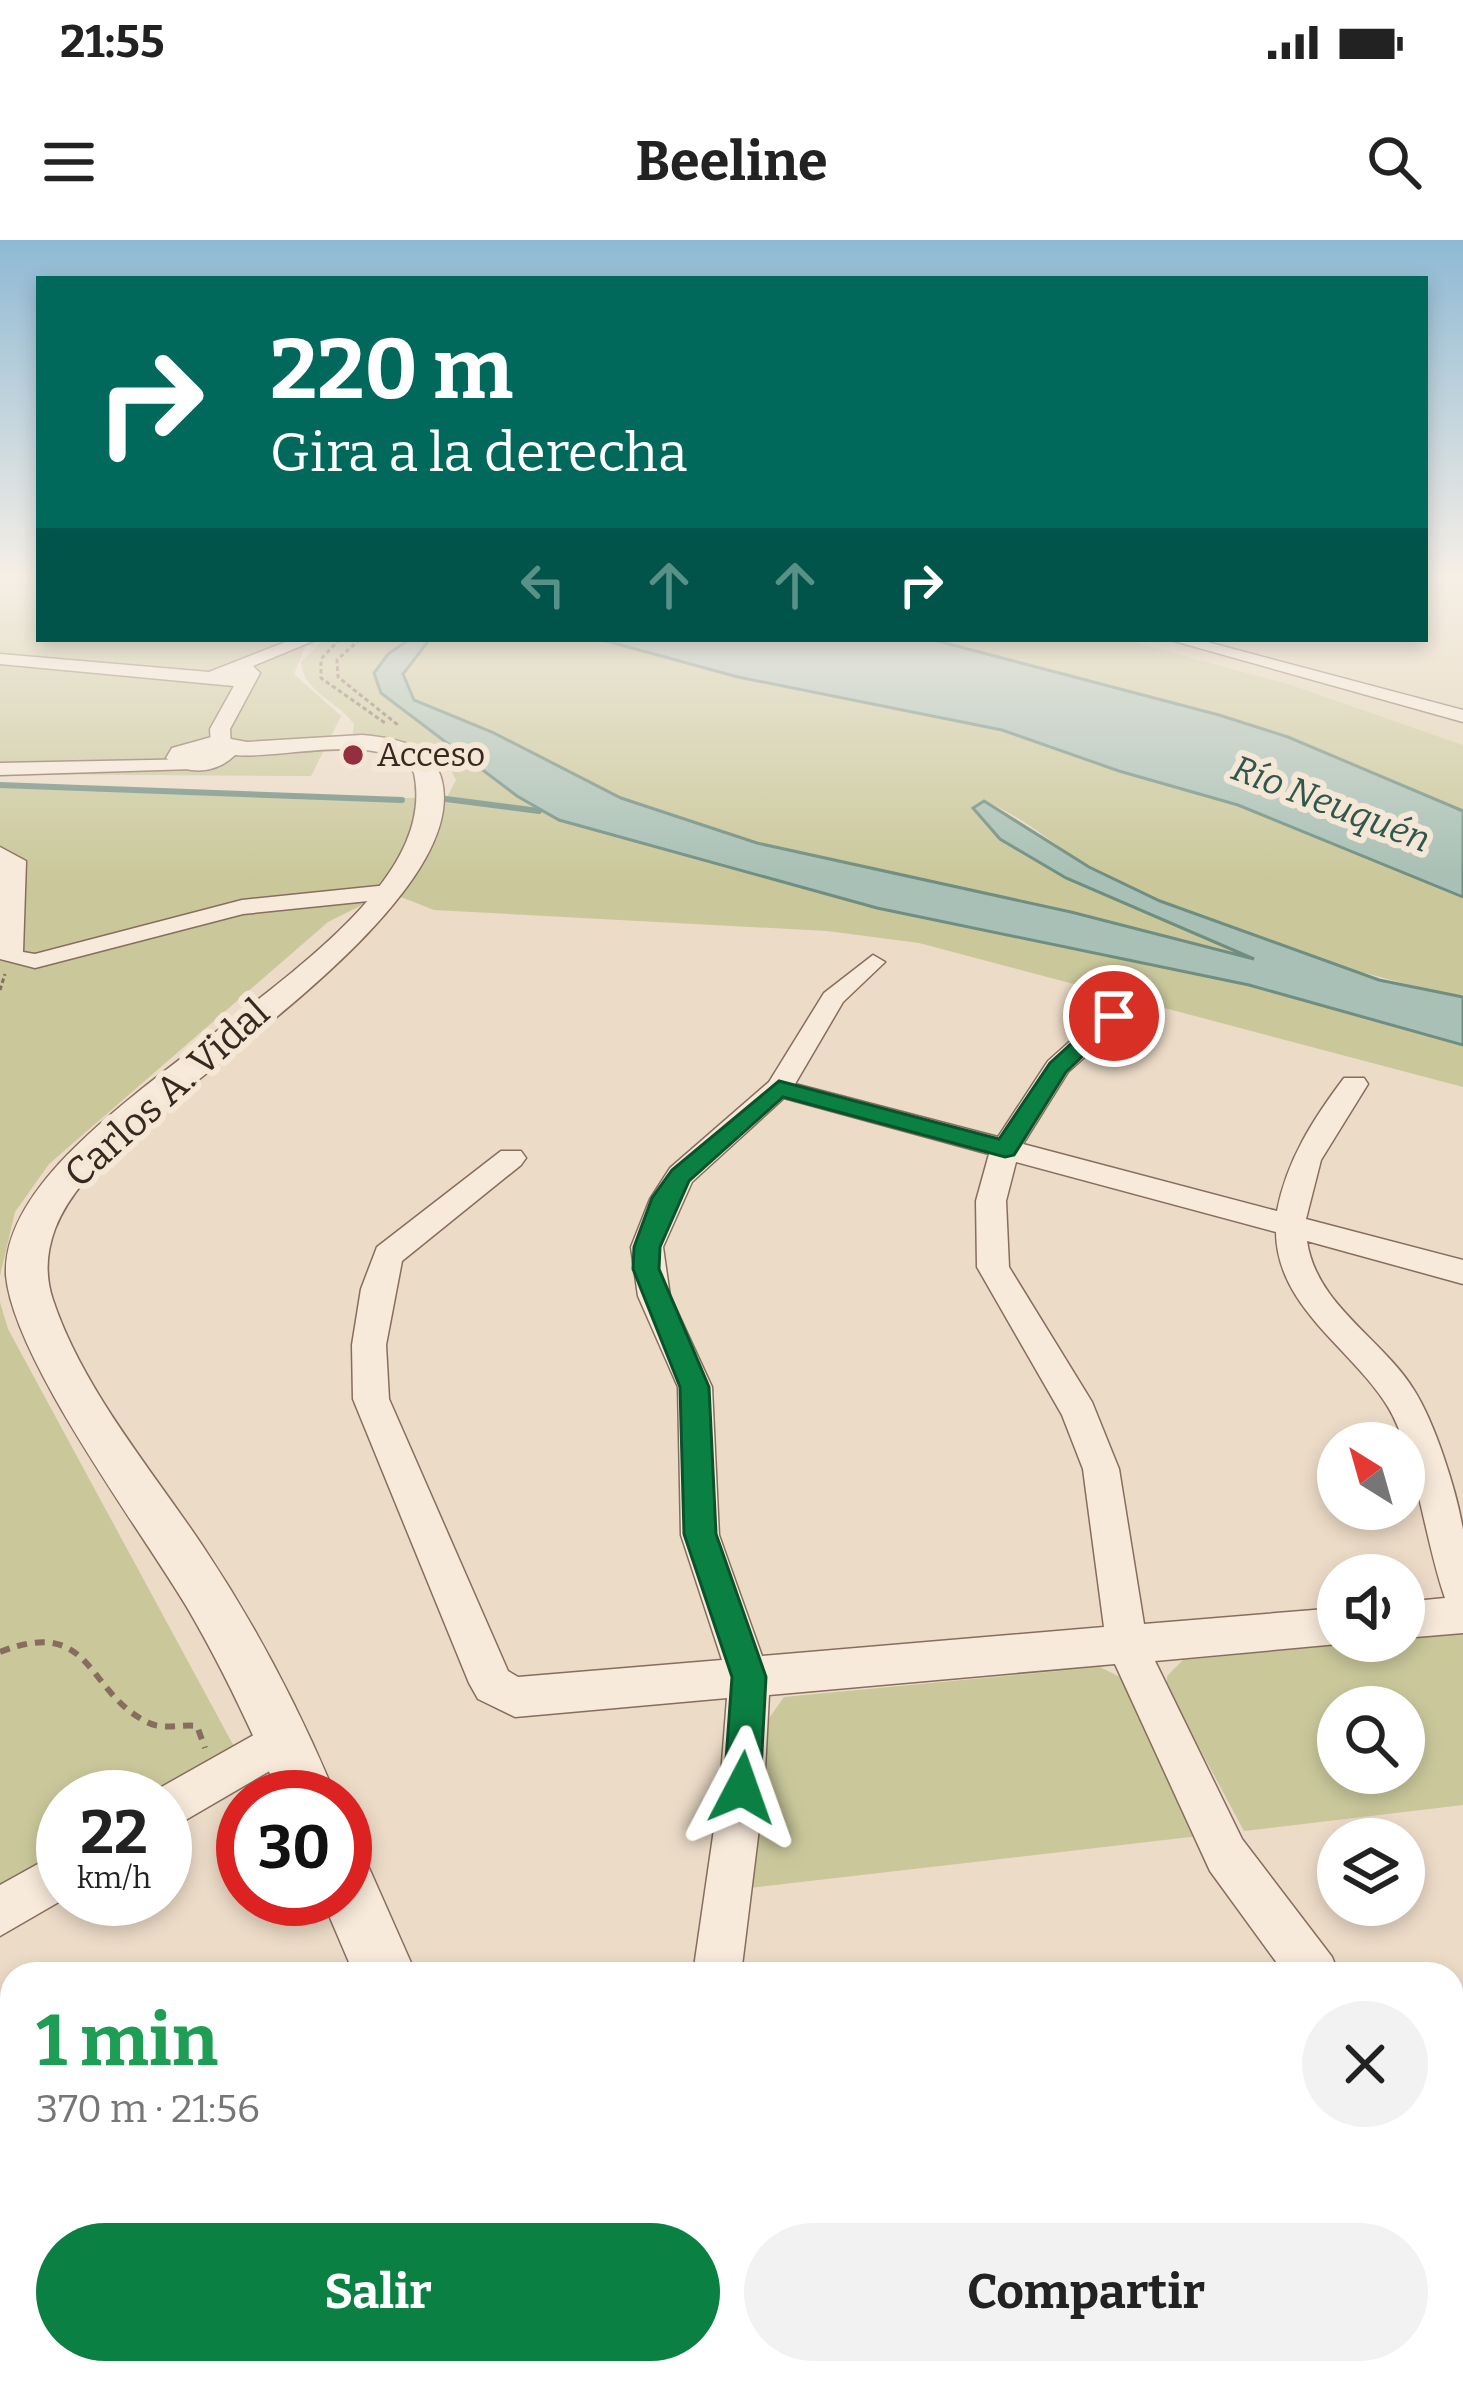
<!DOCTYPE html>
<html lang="es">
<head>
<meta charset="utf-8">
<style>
  :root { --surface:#fff; --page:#f2f2f2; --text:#222; --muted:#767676; --accent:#0b8043 }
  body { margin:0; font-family:Bitter,serif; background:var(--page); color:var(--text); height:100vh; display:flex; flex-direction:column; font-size:45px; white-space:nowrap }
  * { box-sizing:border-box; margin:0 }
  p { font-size:39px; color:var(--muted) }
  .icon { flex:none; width:66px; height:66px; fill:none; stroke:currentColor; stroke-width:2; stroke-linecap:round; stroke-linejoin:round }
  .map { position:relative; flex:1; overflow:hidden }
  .drawer { position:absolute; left:0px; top:1722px; width:1464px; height:423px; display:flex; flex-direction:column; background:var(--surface); border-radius:36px 36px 0 0; box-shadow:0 6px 18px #0003 }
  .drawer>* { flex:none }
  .hud { position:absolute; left:36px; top:36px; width:1392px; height:366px; border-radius:0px; box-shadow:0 6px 18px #0003; background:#00695c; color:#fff; overflow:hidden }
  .needle { width:78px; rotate:323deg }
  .buttons { position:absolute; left:1317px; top:1182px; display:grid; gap:24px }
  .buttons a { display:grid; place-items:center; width:108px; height:108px; border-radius:50%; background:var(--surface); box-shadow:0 6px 18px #0003; font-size:60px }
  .speed { position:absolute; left:36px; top:1530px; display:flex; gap:24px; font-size:60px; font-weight:700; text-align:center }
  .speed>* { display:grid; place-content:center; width:156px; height:156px; border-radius:50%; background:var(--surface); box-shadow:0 6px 18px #0003; line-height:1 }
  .speed small { font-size:30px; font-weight:400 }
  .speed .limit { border:18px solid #d22; background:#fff; color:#111 }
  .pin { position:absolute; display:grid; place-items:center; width:102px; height:102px; color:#fff; margin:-51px; border:6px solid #fff; border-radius:50%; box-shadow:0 3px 12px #0007 }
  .me { position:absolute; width:132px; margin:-66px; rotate:4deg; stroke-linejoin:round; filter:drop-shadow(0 0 9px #0008) }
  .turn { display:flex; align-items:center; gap:42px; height:252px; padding:0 36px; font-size:54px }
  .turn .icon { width:156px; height:156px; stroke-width:2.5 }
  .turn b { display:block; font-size:84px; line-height:102px }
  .lanes { display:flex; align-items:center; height:114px; padding:0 36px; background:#0003; justify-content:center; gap:60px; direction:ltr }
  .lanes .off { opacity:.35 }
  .round { display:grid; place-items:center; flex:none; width:126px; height:126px; border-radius:63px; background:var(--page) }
  .overview { display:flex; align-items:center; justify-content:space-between; height:204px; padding:0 36px }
  h1 { font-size:72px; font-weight:700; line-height:90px; color:#1e9e55 }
  .cta { display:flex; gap:24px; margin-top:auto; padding:24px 36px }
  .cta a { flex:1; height:138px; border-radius:72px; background:var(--accent); color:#fff; font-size:48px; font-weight:700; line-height:138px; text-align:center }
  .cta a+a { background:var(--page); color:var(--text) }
  .status { display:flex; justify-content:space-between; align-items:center; height:84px; padding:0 60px; background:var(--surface); direction:ltr }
  .status svg { height:33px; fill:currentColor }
  header { display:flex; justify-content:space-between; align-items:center; height:156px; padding:0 36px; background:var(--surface); font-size:54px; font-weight:700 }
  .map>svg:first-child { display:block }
  .farmland { fill:#e1d3b5 }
  .green { fill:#cac89b; fill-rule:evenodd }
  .water { fill:#a8c0b5; stroke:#6f8e81; stroke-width:3 }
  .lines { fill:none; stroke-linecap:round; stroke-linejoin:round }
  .stream { stroke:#6f8e81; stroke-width:6 }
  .minor-casing { stroke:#876d5d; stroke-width:3 }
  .tertiary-casing { stroke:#876d5d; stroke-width:3 }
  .path-far2 { stroke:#876d5d; stroke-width:3; stroke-dasharray:4.5 3; stroke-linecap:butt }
  .path-far1 { stroke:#876d5d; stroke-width:6; stroke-dasharray:10 8; stroke-linecap:butt }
  .path { stroke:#876d5d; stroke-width:8; stroke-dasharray:14 9; stroke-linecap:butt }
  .minor { fill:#f7eada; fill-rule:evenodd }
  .tertiary { fill:#f7eada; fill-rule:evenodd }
  .route { fill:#0b8043; stroke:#07532c; stroke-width:3 }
  .poi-dot { fill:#923040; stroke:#f4e7d6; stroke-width:4.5 }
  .labels { text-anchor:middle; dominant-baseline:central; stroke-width:12; stroke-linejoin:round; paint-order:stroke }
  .far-poi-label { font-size:33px; fill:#382820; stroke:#f4e7d6; text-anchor:start }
  .far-water-label { font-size:36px; font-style:italic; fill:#30574e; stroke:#f4e7d6 }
  .street-label { font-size:39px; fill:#382820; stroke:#f4e7d6 }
</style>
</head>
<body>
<div class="status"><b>21:55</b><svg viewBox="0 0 49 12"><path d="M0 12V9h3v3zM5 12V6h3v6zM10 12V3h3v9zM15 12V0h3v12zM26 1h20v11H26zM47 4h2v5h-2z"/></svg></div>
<header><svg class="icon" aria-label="menu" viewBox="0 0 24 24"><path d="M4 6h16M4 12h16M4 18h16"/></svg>Beeline<svg class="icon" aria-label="search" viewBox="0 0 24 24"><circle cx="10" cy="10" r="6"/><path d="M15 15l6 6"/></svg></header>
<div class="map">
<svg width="1463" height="2143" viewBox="0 0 1463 2143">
  <rect width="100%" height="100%" fill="#ecdbc7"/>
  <path class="farmland" d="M1425,336H1463V505L1288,444L1123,399H1425Z"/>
  <path class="green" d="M0,336H39V399H300L305,407L294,434L341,476L311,536L0,534Z
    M325,399H410L388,414L381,453L517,556L559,580L877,668L1249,745L1463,805V847L919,703L827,691L434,670L388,652L328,682L49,924L15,972L0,1036V545L446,559L456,540L447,522L406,505L352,500L354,484C337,460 304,453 301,422Z
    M430,399H599L738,437L1002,490L1119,531L1238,565L1463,657V757C1339,731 1217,690 1103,634C1061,613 1028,578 984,561L973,568L1000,599L1066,638L1253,720L1071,672L757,603L621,558L492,492L414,460L403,434Z
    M930,399H1123L1288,444L1463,505V571L1288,497L1219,475Z
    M0,1062L8,1089L243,1523L165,1557H63V1633L0,1672Z
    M1463,1393V1565L1244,1591L1167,1448V1436L1183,1420ZM1338,1467H1404V1533H1338Z
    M1100,1427L1122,1438L1199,1596L749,1648L767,1481L784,1457Z
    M109,2133H580L590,2143H95Z"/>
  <path class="water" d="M410,399H430L403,434L414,460L492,492L621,558L757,603L1071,672L1254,719L1066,638L1000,599L973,568L984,561L1089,627L1160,661L1379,740L1463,757V805L1249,745L877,668L559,580L517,556L381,453L374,433L388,414Z
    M599,399H930L1219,475L1288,497L1463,571V657L1238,565L1119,531L1002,490L738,437Z"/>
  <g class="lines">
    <path class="stream" d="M0,545L402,560
      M446,559L539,571"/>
    <defs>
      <path id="minor" d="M293,399H318L253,426L260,433L230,489L231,505L221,511L211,505L210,489L234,446L0,424V414L209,432Z
        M1167,399H1196L1463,470V482Z
        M200,519L203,523L193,529L0,535V523Z
        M0,607L26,621L23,712L35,714L242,660L388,645L400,652L388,659L243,674L35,728L0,719Z
        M873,715L885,722L843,762L795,844L998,897L1048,821L1105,770H1123V782L1068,832L1023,904L1277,971C1287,920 1313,879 1344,838H1364L1368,844L1321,920L1306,979L1463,1020V1044L1307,1001C1316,1065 1382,1098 1414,1150C1435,1183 1457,1252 1463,1290C1463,1323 1463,1360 1463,1393L1404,1398V1362L1445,1358C1425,1302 1415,1211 1388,1167C1352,1108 1277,1068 1276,992L1016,922L1006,961L1009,1027L1092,1162L1119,1229L1144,1384L1338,1368V1401H1347L1338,1404L1155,1421L1242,1599L1332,1717L1339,1734H1285L1210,1631L1115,1424L769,1455L764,1548L741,1734H693L720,1548L727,1458L515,1477L478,1459L469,1443L353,1159L352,1105L361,1049L377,1007L501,911H521L526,918L521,925L402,1021L386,1105L389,1159L508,1431L518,1437L722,1420L681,1295L678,1147L638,1056L631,1007L650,959L670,928L769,842L824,753ZM784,858L989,914L976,961L977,1027L1062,1175L1083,1229L1104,1387L762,1416L719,1295L712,1147L670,1056L663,1007L692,942Z
        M282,1479L297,1485L304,1500L297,1515L165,1592V1557L149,1554Z
        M63,1610L64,1659L0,1696V1645Z
        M1452,1884L1463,1888V1953L1452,1948Z
        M908,2133H972L976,2143H912Z"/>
      <path id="tertiary" d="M362,495C395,498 433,504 442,541C469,656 205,827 128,897C99,923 69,953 55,989C46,1013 45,1036 53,1060C83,1150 153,1231 204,1308C256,1386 300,1470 336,1557H280C253,1493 223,1429 188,1369C141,1290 13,1119 6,1035C0,864 453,712 414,533C385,489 281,520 235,515C216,534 186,536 166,518L172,508L215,496L247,502Z
        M345,1612L366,1621L416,1734H354L322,1659H345Z
        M586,2133H666L670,2143H590Z"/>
    </defs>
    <use href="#minor" class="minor-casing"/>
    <use href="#tertiary" class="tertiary-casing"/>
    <path class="path-far2" d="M340,399L321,419V438L385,483
      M360,399L337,420L338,437L398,485
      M0,750L5,734"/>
    <path class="path-far1" d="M0,1412C94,1375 85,1453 149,1483C164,1490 182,1484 197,1486L205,1508"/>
    <path class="path" d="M345,1580L355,1602"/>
    <use href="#minor" class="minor"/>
    <use href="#tertiary" class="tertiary"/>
  </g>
  <linearGradient id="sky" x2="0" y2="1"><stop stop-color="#8eb9d4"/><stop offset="0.53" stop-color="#f6efe6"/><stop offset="1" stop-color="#f6efe6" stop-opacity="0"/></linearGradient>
  <rect width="1463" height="636" fill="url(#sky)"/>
  <path class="route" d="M1106,772L1124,776L1066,832L1014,915L1005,917L783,857L689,941L660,1007L659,1029L709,1147L716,1294L766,1437L760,1548L755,1561L742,1567L729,1561L724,1548L732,1437L684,1294L680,1147L633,1029L634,1007L652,958L672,930L779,841L999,899L1050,823Z"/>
  <circle class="poi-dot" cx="353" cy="515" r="12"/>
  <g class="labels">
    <g class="far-poi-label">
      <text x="377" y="515">Acceso</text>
    </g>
    <g class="far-water-label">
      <text transform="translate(1331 564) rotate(21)">Río Neuquén</text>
    </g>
    <g class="street-label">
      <text transform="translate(167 853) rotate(-42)">Carlos A. Vidal</text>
    </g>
  </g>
</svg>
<div class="buttons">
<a><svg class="needle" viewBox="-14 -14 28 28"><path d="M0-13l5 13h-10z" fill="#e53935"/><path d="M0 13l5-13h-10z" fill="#767676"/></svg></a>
<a><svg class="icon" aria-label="sound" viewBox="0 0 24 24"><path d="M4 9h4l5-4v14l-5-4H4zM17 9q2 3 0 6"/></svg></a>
<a><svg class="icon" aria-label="search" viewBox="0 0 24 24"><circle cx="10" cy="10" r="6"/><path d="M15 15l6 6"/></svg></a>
<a><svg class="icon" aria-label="layers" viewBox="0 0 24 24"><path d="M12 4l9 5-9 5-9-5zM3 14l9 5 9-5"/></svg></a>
</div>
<div class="speed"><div>22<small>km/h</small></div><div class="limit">30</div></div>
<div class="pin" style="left:1114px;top:776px;background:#d93025"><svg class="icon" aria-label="arrive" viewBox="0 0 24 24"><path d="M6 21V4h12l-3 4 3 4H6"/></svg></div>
<svg class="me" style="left:742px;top:1548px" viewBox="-20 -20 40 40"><path d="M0-17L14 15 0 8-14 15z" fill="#0b8043" stroke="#fff" stroke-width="4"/></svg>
<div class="hud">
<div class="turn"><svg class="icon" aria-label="right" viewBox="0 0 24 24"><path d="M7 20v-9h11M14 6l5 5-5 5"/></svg><div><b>220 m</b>Gira a la derecha</div></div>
<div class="lanes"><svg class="icon off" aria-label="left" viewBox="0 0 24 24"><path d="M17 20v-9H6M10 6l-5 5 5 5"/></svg><svg class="icon off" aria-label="ahead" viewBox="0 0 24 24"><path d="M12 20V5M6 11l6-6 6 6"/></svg><svg class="icon off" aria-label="ahead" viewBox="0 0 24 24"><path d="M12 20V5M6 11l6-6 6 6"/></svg><svg class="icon" aria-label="right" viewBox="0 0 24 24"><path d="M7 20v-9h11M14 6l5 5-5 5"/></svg></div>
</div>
<section class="drawer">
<div class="overview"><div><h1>1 min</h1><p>370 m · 21:56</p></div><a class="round"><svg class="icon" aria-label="close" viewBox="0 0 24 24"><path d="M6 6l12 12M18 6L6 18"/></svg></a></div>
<div class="cta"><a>Salir</a><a>Compartir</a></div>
</section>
</div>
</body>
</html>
